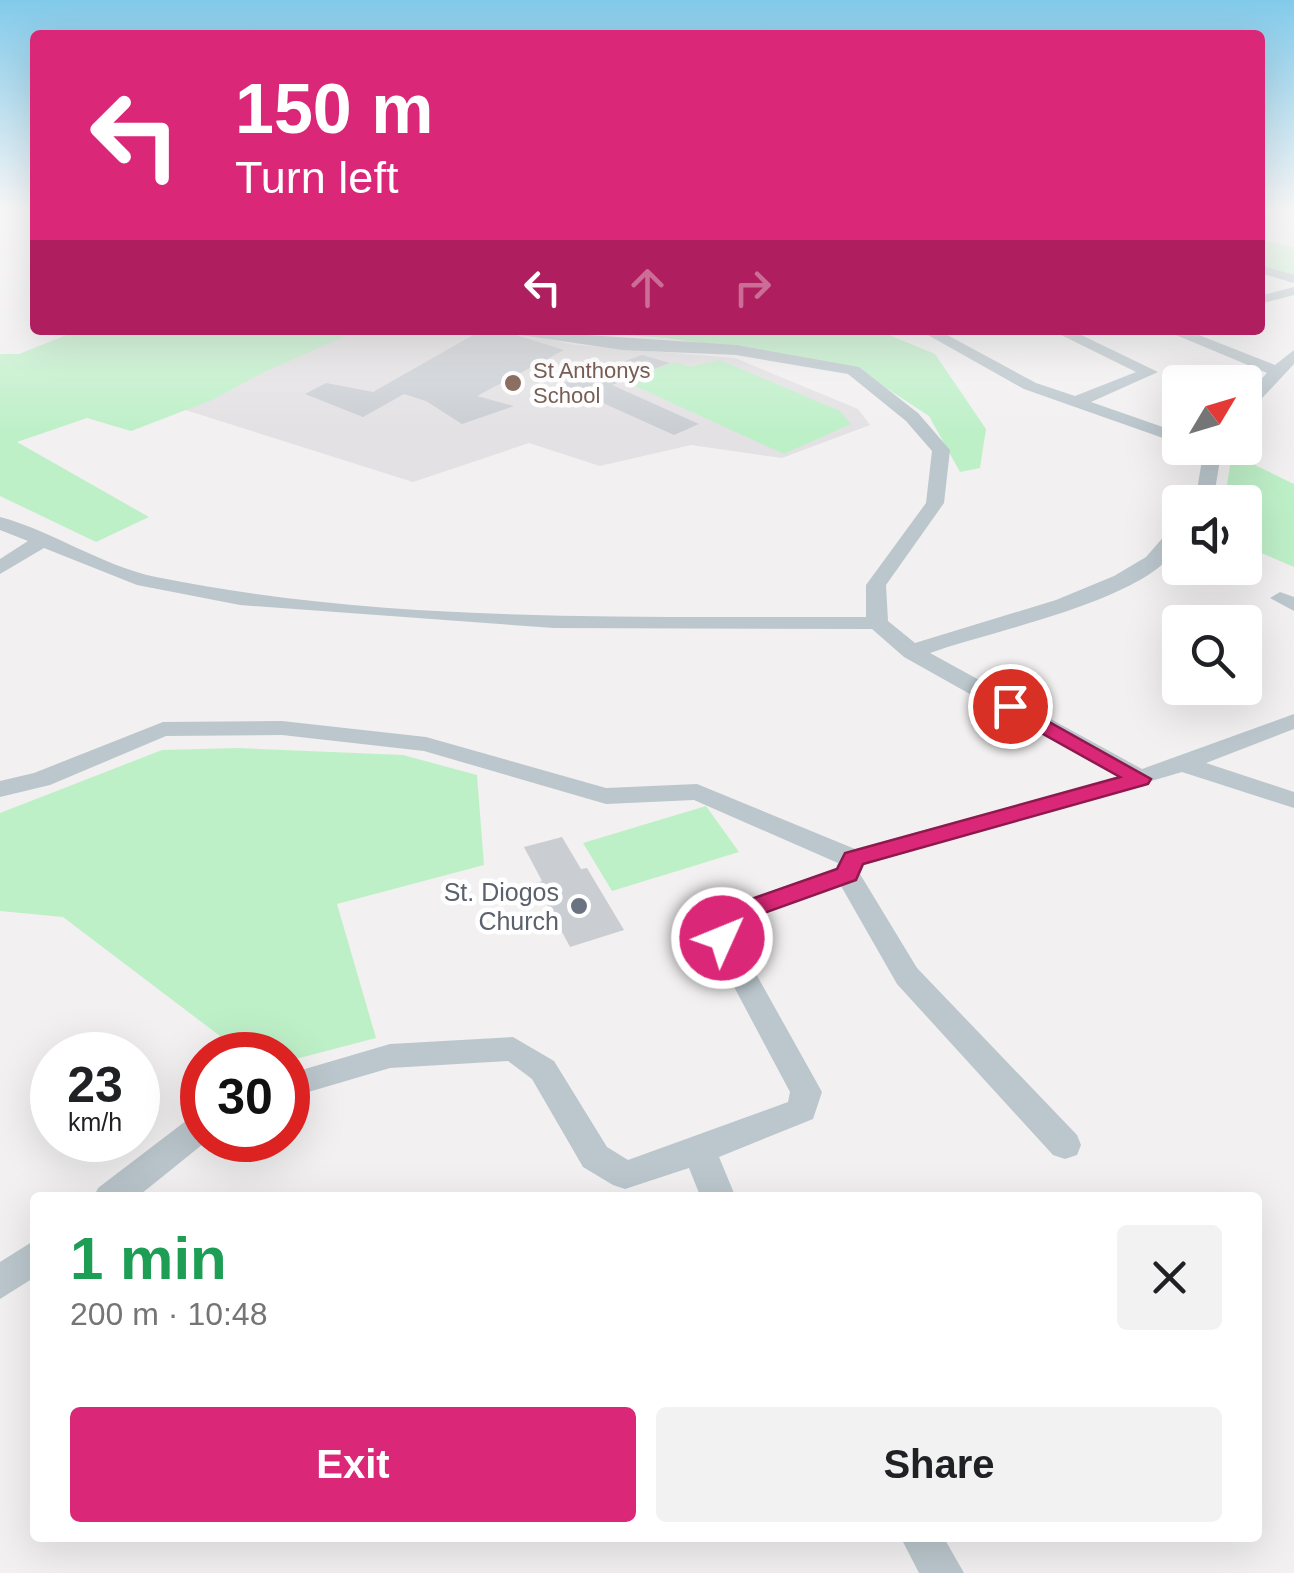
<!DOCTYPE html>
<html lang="en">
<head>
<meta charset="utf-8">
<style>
  :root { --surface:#fff; --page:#f2f2f2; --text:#202124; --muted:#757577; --accent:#db2777 }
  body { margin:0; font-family:Helvetica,sans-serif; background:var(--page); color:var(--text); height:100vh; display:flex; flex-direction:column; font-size:38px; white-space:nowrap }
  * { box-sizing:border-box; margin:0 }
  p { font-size:32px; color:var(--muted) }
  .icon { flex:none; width:55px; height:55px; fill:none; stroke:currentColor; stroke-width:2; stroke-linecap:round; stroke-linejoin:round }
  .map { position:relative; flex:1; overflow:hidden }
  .sheet { position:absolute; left:30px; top:1192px; width:1232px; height:350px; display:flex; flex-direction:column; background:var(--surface); border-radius:10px; box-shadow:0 10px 40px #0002 }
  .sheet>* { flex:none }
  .top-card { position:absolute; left:30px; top:30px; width:1235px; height:305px; border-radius:10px; box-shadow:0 10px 40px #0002; background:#db2777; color:#fff; overflow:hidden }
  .needle { width:65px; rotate:52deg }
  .fabs { position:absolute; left:1162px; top:365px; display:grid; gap:20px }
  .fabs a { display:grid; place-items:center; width:100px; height:100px; border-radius:10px; background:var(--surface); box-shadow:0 10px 40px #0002; font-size:50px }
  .speed { position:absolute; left:30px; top:1032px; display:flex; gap:20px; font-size:50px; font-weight:700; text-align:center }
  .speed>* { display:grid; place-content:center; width:130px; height:130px; border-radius:50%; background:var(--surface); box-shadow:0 10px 40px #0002; line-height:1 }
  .speed small { font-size:25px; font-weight:400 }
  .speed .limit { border:15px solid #d22; background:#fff; color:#111 }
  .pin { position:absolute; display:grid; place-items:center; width:85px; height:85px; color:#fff; margin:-42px; border:5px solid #fff; border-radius:50%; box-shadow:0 2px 10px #0007 }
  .me { position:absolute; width:110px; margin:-55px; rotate:46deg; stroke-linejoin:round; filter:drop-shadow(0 0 8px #0008) }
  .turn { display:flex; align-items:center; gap:35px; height:210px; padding:0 40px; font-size:45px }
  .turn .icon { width:130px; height:130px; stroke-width:2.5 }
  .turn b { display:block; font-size:70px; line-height:85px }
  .lanes { display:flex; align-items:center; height:95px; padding:0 40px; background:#0003; justify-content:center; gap:50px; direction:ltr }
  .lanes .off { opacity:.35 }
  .round { display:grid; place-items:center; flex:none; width:105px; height:105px; border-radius:10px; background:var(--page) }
  .overview { display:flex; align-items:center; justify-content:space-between; height:170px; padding:0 40px }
  h1 { font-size:60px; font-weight:700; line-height:75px; color:#1e9e55 }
  .primary-button { display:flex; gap:20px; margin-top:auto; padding:20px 40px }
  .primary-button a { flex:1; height:115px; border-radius:10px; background:var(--accent); color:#fff; font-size:40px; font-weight:700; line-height:115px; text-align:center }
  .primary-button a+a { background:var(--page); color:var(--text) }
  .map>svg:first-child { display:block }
  .education { fill:#e3e1e3 }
  .green { fill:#bef0c8 }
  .building { fill:#caced3 }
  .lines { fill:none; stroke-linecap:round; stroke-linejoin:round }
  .street { fill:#bbc7cd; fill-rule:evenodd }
  .route { fill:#db2777; stroke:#8e194d; stroke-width:2.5 }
  .education-dot { fill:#8d6e63; stroke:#fff; stroke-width:4 }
  .worship-dot { fill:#6b7280; stroke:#fff; stroke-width:4 }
  .labels { text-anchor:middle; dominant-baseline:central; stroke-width:9; stroke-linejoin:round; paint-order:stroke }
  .far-education-label { font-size:22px; fill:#785e54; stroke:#fff; text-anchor:start }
  .worship-label { font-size:25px; fill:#5b616d; stroke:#fff; text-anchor:end }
</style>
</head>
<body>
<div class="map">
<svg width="1294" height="1573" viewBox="0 0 1294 1573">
  <rect width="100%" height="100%" fill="#f2f0f0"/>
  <path class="education" d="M340,330H505L575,345L735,358L858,409L870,425L782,458L691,445L600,466L529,443L413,482L179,408Z"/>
  <path class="green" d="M1260,240L1294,247V276L1260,266Z
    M65,330H359L260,374L212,400L131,431L87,418L17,442L149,517L96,542L0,496V354H19L69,334Z
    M561,330H877L935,354L986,429L980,468L960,472L929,416L868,376L807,359L666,338Z
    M720,360L840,411L851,424L784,454L624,381L675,362L690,367Z
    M1232,454L1294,484V567L1245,546V502H1224Z
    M238,748L403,755L477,775L484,865L337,904L376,1038L288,1061V1055H245L63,917L0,911V813L162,750Z
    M706,806L739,852L612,891L583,843Z"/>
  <path class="building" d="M482,330H500L564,350L477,396L514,406L462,424L426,401L404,394L363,417L305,394L326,383L373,392Z
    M642,355L670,363L612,385L699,424L674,435L561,384Z
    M562,837L581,869L587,868L624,930L570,947L536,883L542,881L524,847Z"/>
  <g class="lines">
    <path class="street" d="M1260,265L1294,275V283L1260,273Z
      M1294,287V295L1260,304V296Z
      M513,330L736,345L859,367L918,413L950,450L944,503L886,585L888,621L915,643L1056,600L1114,576L1146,557L1173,526L1180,524C1180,532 1181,540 1177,547C1147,601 989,631 930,653L1142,769L1294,714V729L1206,763L1294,792V808L1182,772L864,865L860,874L917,968L1077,1135L1081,1145L1077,1155L1065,1159L1053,1155L897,984L841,886L741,922L736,938L822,1092L813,1119L719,1157L736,1198H701L689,1168L625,1189L613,1185L583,1167L532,1079L508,1061L390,1068L288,1098V1074L390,1044L513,1037L554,1061L607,1147L628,1160L788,1102L790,1092L708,938L719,909L836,868L838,863L694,800L606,804L424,751L282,735L166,736L50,785L0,797V781L34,773L163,722L282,721L426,737L606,788L697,784L855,849L1118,777L904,657L872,629L554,628L240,605L137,585L44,548L0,574V559L28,541L0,530V517C53,531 102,566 156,577C388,624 630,616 866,617V585L926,503L932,451L906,421L848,374L736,355L622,350L521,335Z
      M919,330H938L1036,383L1075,396L1136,372L1051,330H1071L1158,372L1091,402L1180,433V444L1024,389Z
      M1164,330H1186L1275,365L1294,350V364L1251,410L1245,411V396L1267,373Z
      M1204,448H1222L1213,502H1195Z
      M1280,592L1294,597V611L1270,598Z
      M202,1113V1140H208L136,1198H93L98,1188L191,1117Z
      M35,1240V1277L0,1299V1262Z
      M901,1538H944L964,1573H919Z"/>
  </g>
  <linearGradient id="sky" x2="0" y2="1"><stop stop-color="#82caea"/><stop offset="0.49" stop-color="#f9f8f8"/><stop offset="1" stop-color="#f9f8f8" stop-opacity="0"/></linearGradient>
  <rect width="1294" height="431" fill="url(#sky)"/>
  <path class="route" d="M1010,700L1151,779L1148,784L863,864L856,880L739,922L731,945H713L709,938L720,910L837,869L845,853L1120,777L1002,711L999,706L1002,702Z"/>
  <circle class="education-dot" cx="513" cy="383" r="10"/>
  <circle class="worship-dot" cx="579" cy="906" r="10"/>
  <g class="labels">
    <g class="far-education-label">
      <text x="533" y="370">St Anthonys<tspan x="533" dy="25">School</tspan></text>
    </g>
    <g class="worship-label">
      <text x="559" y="892">St. Diogos<tspan x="559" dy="29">Church</tspan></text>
    </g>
  </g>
</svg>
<div class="fabs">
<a><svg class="needle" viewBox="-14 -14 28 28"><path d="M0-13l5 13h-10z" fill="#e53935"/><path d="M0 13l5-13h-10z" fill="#757577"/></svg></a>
<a><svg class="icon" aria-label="sound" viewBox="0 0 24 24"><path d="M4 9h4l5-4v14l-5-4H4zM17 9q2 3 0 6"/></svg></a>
<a><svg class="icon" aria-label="search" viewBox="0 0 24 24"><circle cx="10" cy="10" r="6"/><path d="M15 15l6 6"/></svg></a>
</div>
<div class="speed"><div>23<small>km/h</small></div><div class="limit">30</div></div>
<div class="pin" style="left:1010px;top:706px;background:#d93025"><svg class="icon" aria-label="arrive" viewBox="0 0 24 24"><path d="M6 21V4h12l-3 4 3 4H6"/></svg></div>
<svg class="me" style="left:722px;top:938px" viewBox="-20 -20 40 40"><circle r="17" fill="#db2777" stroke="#fff" stroke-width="3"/><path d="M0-11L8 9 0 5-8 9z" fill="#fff"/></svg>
<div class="top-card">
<div class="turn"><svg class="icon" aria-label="left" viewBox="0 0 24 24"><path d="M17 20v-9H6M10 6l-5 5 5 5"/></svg><div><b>150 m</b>Turn left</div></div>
<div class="lanes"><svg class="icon" aria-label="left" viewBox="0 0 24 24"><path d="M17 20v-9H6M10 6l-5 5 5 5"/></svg><svg class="icon off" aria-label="ahead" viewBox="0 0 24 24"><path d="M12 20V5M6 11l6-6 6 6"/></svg><svg class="icon off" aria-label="right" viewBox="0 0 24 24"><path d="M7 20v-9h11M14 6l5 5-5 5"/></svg></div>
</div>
<section class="sheet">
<div class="overview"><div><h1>1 min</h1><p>200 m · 10:48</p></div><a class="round"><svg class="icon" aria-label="close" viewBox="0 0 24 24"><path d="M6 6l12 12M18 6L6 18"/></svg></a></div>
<div class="primary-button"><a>Exit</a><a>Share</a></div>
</section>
</div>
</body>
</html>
